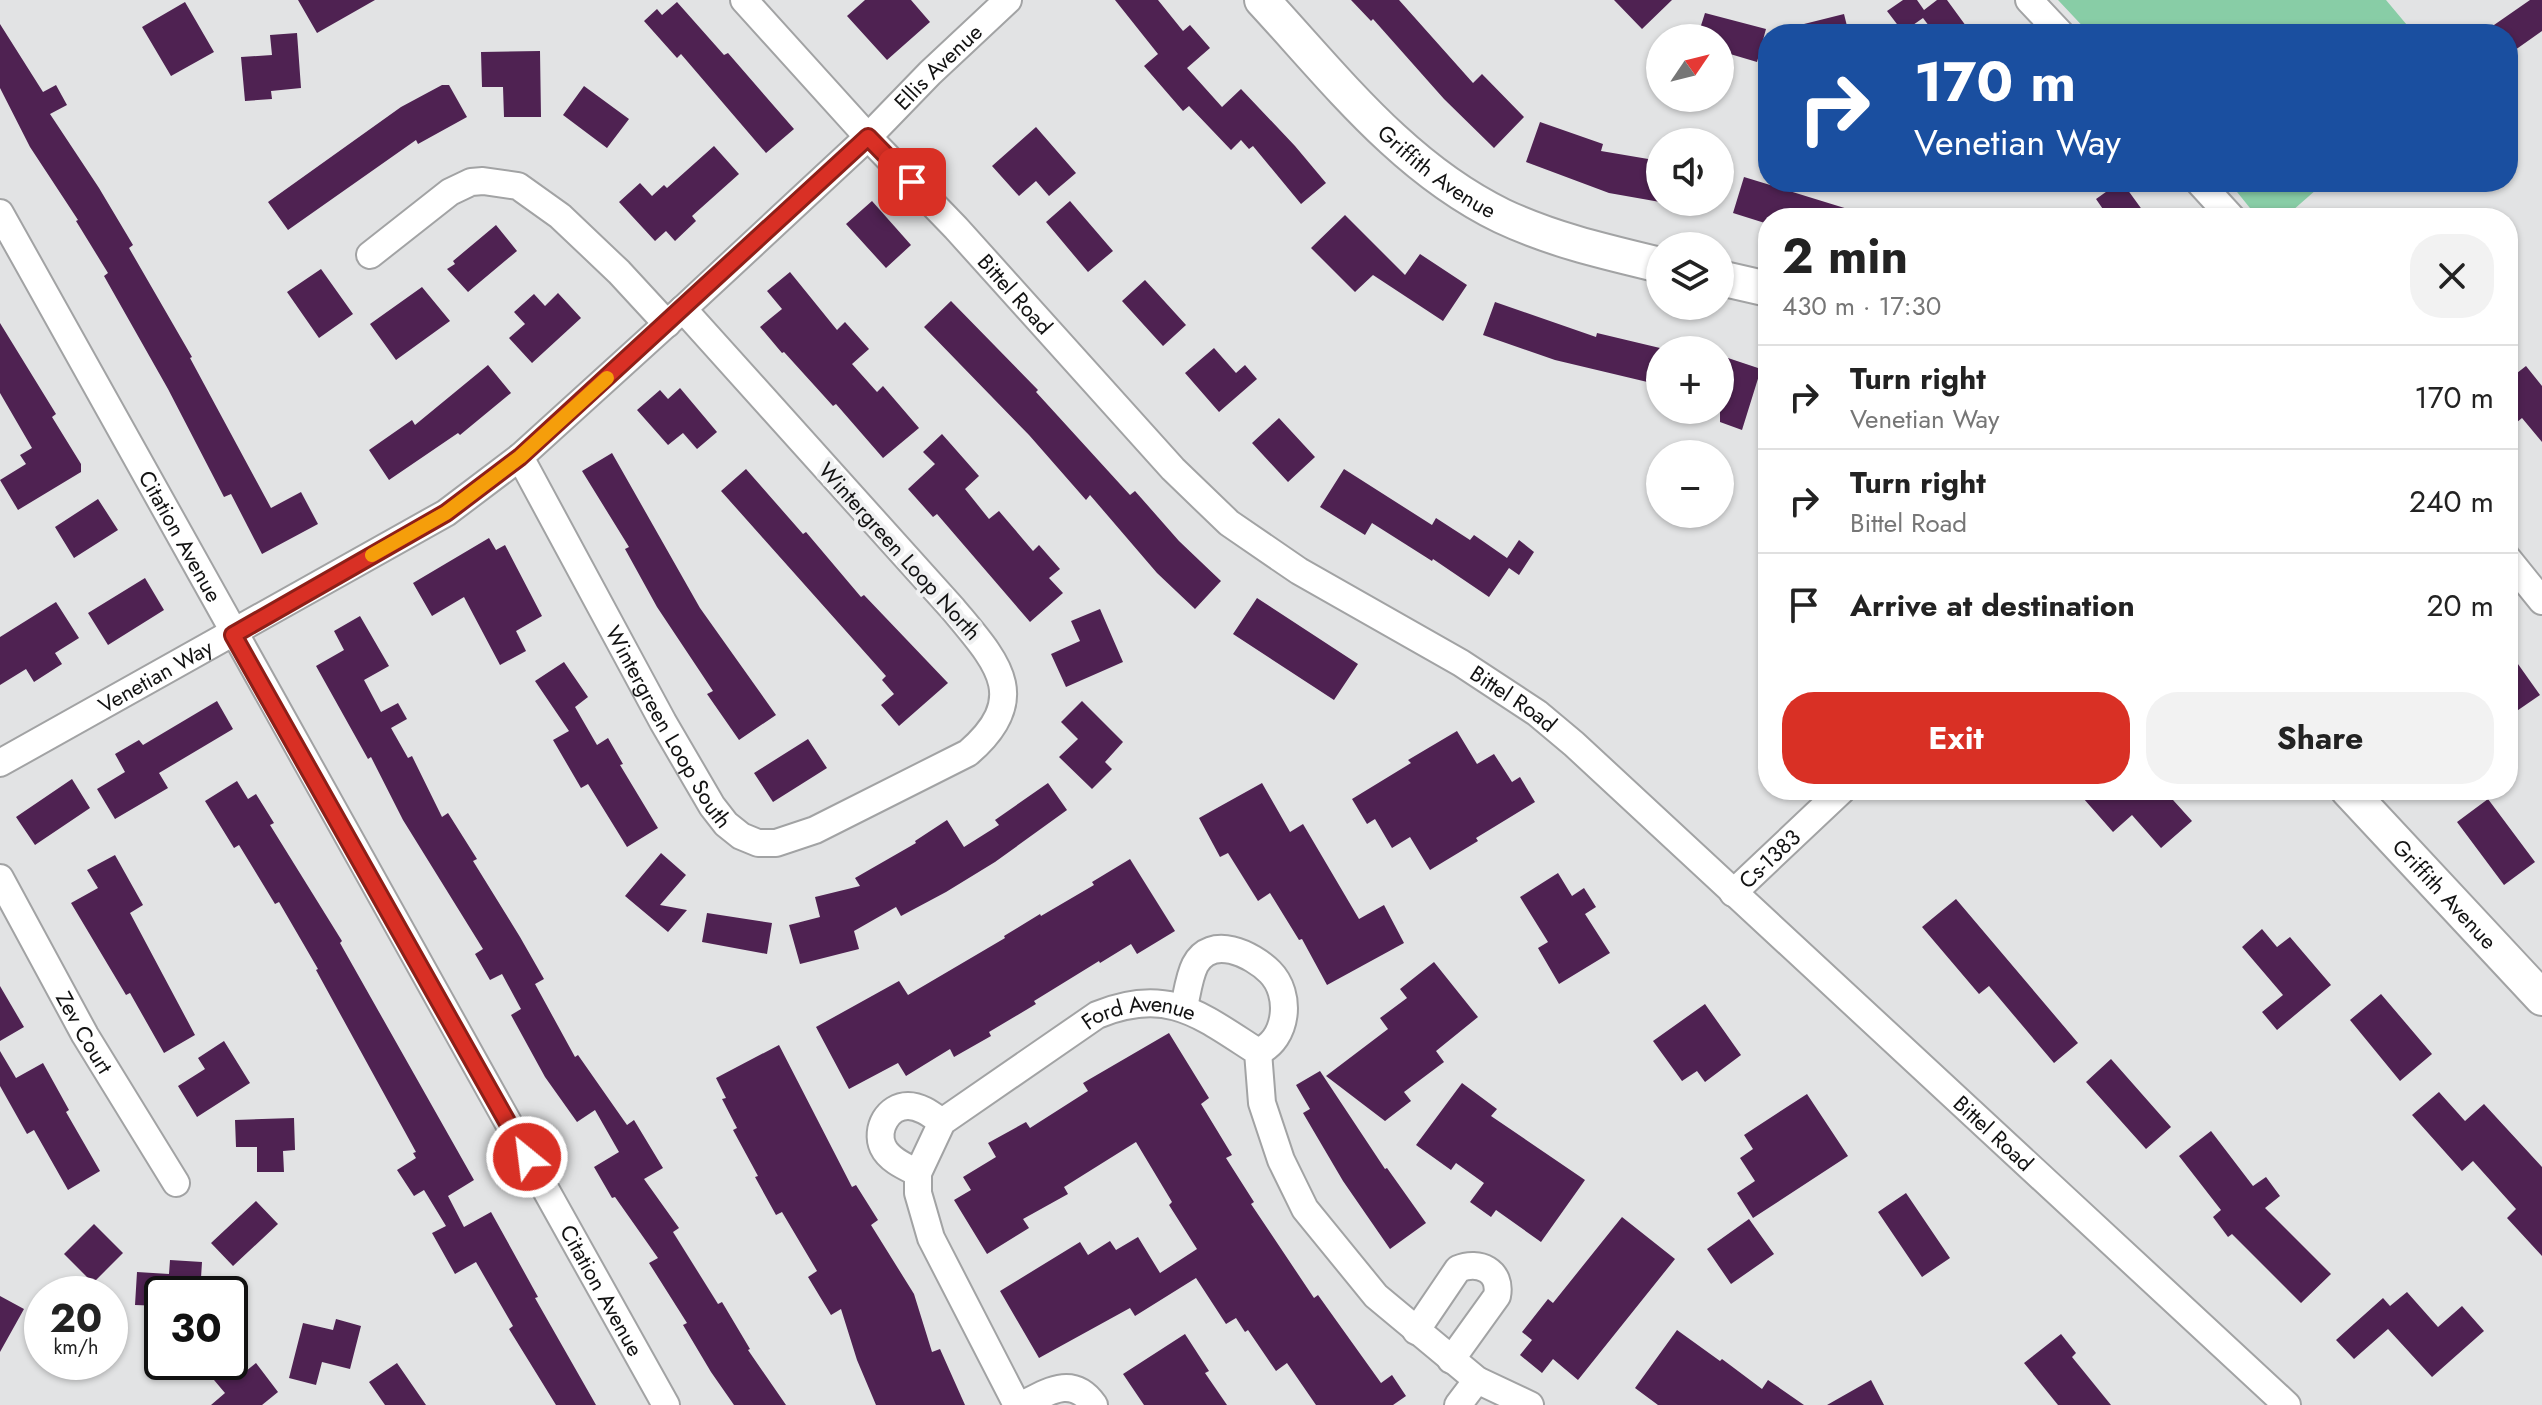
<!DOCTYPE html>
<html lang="en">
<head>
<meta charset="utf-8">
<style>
  :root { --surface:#fff; --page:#f2f2f2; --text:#222; --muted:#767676; --line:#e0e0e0; --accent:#d93025 }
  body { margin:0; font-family:Jost,sans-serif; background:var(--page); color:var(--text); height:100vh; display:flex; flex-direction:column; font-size:30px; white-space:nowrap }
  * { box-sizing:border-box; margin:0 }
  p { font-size:26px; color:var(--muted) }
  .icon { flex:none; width:44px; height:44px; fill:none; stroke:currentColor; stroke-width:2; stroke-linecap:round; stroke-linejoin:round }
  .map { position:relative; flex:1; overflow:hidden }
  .panel { position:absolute; left:1758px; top:208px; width:760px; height:592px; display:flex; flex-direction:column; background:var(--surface); border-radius:32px; box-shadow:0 2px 6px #0004 }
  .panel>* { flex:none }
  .hud { position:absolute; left:1758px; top:24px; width:760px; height:168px; border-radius:32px; box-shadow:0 2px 6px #0004; background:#1a4fa0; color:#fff; overflow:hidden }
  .needle { width:52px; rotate:55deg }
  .tools { position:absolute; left:1646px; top:24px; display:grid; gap:16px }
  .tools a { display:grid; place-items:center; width:88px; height:88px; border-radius:50%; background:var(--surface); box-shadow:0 2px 6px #0004; font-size:40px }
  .speed { position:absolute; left:24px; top:1276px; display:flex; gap:16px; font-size:40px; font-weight:700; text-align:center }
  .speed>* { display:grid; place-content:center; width:104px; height:104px; border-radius:50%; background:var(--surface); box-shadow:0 2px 6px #0004; line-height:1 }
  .speed small { font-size:20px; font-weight:400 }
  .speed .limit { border:4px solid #111; border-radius:12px; background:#fff; color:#111 }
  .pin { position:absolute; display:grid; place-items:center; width:68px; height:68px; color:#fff; margin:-34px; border-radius:16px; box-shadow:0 4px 12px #0006 }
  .me { position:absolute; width:88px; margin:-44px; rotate:331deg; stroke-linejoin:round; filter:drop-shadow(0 0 6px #0008) }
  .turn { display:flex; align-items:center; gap:28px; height:168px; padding:0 24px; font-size:36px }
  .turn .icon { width:104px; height:104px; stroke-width:2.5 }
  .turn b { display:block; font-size:56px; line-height:68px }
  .round { display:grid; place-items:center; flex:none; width:84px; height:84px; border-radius:32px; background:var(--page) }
  .headline { display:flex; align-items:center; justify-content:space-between; height:136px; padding:0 24px }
  h1 { font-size:48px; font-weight:700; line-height:60px }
  .button { display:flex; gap:16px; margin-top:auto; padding:16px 24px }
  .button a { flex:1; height:92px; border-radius:32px; background:var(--accent); color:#fff; font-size:32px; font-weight:700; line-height:92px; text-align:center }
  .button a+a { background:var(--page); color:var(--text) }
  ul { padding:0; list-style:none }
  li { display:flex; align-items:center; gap:24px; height:104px; padding:0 24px; border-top:2px solid var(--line) }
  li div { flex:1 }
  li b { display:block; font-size:30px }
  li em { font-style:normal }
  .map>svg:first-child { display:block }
  .green { fill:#88cda6 }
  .building { fill:#4f2252 }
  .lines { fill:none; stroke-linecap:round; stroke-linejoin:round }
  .minor-casing { stroke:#a2a3a4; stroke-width:30 }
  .tertiary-casing { stroke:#a2a3a4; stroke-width:38 }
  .minor { stroke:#fff; stroke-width:26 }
  .tertiary { stroke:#fff; stroke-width:34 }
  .route-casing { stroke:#8d1f18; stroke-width:20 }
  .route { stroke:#d93025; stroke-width:14 }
  .slow { stroke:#f59e0b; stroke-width:14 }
  .labels { text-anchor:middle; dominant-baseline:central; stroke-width:8; stroke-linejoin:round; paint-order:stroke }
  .street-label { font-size:22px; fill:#121212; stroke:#eff0f1 }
</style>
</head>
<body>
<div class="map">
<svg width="2542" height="1405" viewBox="0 0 2542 1405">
  <rect width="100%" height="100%" fill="#e2e3e4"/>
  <path class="green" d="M2058,0H2386L2412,31V34H2090Z
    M2229,182H2325L2284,218H2258Z"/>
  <path class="building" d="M298,0H375L317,33Z
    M865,0H911L930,22L887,60L847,16Z
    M1115,0H1158L1183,31L1190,25L1210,48L1187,68L1222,107L1241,89L1295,146L1326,183L1301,204L1253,146L1249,149L1241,140L1231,150L1189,106L1183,111L1144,66L1158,54Z
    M1351,0H1399L1473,83L1482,74L1524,117L1494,148L1444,99L1373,19L1371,21Z
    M1614,0H1672L1642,29Z
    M1903,0H1917L1924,10L1937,0H1947L1966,26L1955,34H1935L1923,18L1903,32L1887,11Z
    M2530,0H2542V31L2508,55V34H2481Z
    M185,2L214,52L171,76L142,27Z
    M677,2L724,55L728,53L794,129L766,153L681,54L677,58L644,21L657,9L662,15Z
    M1705,13L1766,29L1757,62L1720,51V38H1697Z
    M1844,14L1849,34H1793L1792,27Z
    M0,24L43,92L56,85L67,105L50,114L99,188L133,245L129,248L192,357L190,358L271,508L301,492L318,524L262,554L231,494L224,497L168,389L104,276L108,273L76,221L78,220L30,147L0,88Z
    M297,33L301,88L271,91L272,99L245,101L241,57L272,55L270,35Z
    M540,51L541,117H504L503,87H482L481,52Z
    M442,85H449L467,117L418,144L416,140L288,230L268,202L401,107Z
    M584,86L629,119L607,148L563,115Z
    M1540,122L1603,144L1601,151L1660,161V202L1609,193L1526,162Z
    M1036,127L1076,173L1049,196L1036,181L1019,196L992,166Z
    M714,146L739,174L692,216L696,221L675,241L666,231L655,241L619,202L640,183L652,196L664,185L667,188Z
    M1744,177L1864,214L1863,218H1768V224L1733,213Z
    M2120,182H2122L2143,211L2134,218H2109L2096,199Z
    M872,201L911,245L886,268L846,224Z
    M1070,201L1113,251L1088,272L1046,222Z
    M1345,215L1405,275L1420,254L1467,285L1443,321L1373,275L1355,292L1311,248Z
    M496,225L517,251L468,292L447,269L455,264L453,261Z
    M321,269L353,314L319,338L287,292Z
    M790,272L837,330L845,322L869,349L852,364L877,392L883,386L919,428L883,458L836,404L833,406L784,352L782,353L760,327L782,309L767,291Z
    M1145,280L1186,325L1163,346L1122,301Z
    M422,287L450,321L396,360L370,324Z
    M558,293L581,318L532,363L509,338L525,324L514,312L534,294L545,306Z
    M951,301L1038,390L1036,392L1130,495L1135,491L1179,541L1221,581L1195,609L1157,573L1090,495L1086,500L1029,435L924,327Z
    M1495,302L1596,337L1597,333L1660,348V385L1555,360L1483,335Z
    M0,323L56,414L52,417L81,464V472L18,510L0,480L26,464L20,455L32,448L0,393Z
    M1214,348L1236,373L1245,365L1257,379L1219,412L1185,373Z
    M1728,358L1761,369L1742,430L1720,422V362L1726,363Z
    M488,365L511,393L460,435L458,433L389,480L369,450L412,420L415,425Z
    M2526,366L2542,386V442L2522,418L2516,423L2508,413V380Z
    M680,388L717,432L697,449L683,433L668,445L637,410L660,390L668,399Z
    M1279,418L1315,457L1288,482L1252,443Z
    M942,434L979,476L965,489L989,519L999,511L1033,551L1039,545L1060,569L1049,578L1063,593L1030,622L937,514L933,517L908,489L935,464L923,452Z
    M612,453L700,608L776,715L739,740L707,694L713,691L657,607L625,549L629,547L582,471Z
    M746,469L803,534L806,532L861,597L864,595L948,683L899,726L881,705L894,694L882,680L886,676L721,491Z
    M1344,469L1432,525L1436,518L1470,540L1474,535L1507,558L1519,540L1534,552L1519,575L1509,568L1489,597L1433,559L1432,561L1372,523L1365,535L1320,507Z
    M98,499L118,530L74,558L55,527Z
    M489,538L496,550L505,545L542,616L516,631L526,651L500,665L464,597L432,616L413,583Z
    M145,578L164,610L108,645L88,613Z
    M1257,598L1358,664L1334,700L1233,634Z
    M56,602L79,638L55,653L62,664L34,682L26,669L0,685V637Z
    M1100,609L1123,662L1066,687L1051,654L1080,641L1071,621Z
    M360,616L389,666L364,680L381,712L398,703L407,719L391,728L408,758L412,756L442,817L448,813L477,859L473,861L520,937L544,979L535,984L575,1057L578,1055L627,1125L634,1120L663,1168L644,1179L679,1228L673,1232L718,1304L722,1302L750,1349L748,1350L786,1405H734L711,1372L683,1325L687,1323L649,1263L658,1258L615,1197L612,1198L594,1167L619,1152L595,1110L577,1122L545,1077L511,1015L521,1009L502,974L490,980L475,954L483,949L403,820L371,757L368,759L316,666L344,650L334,631Z
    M2508,650L2540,695L2508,717Z
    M564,662L588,697L575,707L597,745L608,738L623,764L620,765L658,828L627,847L588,784L581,788L553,740L569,731L535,681Z
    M217,701L233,729L159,773L168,788L115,819L97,789L125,772L115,754L139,740L143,745Z
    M1082,701L1123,742L1105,762L1112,769L1092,789L1059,757L1078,739L1061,722Z
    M1457,731L1477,764L1494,754L1512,782L1520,777L1535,802L1476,838L1478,841L1430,870L1410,837L1392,848L1375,819L1367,824L1352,799L1411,763L1408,760Z
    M808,739L827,768L773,802L754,773Z
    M72,779L90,808L35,845L16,817Z
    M237,781L248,799L256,794L274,823L270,825L342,941L340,943L474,1180L448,1196L464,1227L491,1212L538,1297L535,1298L596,1405H556L509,1329L513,1326L476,1262L455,1274L432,1233L446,1226L424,1190L414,1196L397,1170L416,1158L413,1153L416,1152L316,970L318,969L279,902L275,904L239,845L234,848L205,801Z
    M1048,783L1067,810L995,862L946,892L901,916L896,907L854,931L859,949L800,964L789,925L820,917L815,897L860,886L855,878L916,843L915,841L947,820L964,847L999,825L995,820Z
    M1262,783L1290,832L1303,824L1359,919L1384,905L1404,943L1327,985L1302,939L1299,940L1270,893L1258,901L1228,853L1220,857L1199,818Z
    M2076,790H2164L2192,821L2161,848L2132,815L2113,832Z
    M2488,799L2535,862L2504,885L2457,822Z
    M661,853L686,875L660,905L687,910L668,932L625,896Z
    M115,855L143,905L130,913L195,1035L164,1053L130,993L126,995L71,903L98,888L87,870Z
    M1130,859L1175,931L1137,954L1131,944L1100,963L1099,961L1034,1001L1036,1004L989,1032L991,1036L954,1057L950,1049L906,1076L898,1063L849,1089L816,1027L899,981L908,995L1005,938L1004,936L1040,914L1041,916L1094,885L1092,882Z
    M1558,873L1572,896L1584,888L1596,907L1585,914L1610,953L1559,984L1538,948L1548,942L1520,897Z
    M1956,899L2078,1043L2054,1063L1989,986L1979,994L1922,927Z
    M707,913L772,923L767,954L702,942Z
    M2262,929L2277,947L2290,937L2331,985L2277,1030L2262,1012L2283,995L2242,947Z
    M1434,962L1478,1017L1436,1051L1444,1062L1404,1092L1411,1101L1385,1121L1326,1076L1388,1029L1380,1018L1407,998L1400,989Z
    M0,986L24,1027L0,1041Z
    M2381,994L2432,1054L2400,1081L2350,1020Z
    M1705,1004L1741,1055L1705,1082L1697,1071L1682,1081L1653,1041Z
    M1169,1033L1209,1098L1201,1104L1232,1155L1226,1158L1254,1202L1251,1204L1314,1298L1318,1295L1381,1383L1392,1375L1406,1396L1393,1405H1316L1287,1363L1276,1371L1248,1330L1245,1332L1236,1318L1226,1324L1196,1278L1135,1316L1130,1308L1039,1358L1000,1291L1080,1242L1088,1255L1110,1241L1116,1250L1138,1237L1160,1273L1197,1249L1169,1205L1172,1202L1136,1142L1064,1187L1068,1194L1023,1219L1029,1228L987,1254L954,1200L971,1190L963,1177L996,1157L988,1143L1026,1122L1030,1128L1088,1091L1083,1083Z
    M224,1041L250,1083L197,1117L178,1086L205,1069L198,1058Z
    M779,1045L852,1187L856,1185L878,1220L871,1225L914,1294L932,1352L940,1349L965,1405H876L857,1360L841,1309L831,1315L808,1277L817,1271L782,1212L776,1215L755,1177L758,1176L733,1130L737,1128L722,1099L726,1098L716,1078Z
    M0,1051L16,1078L43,1063L69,1110L66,1112L100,1171L68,1190L34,1130L27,1134L0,1086Z
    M2111,1059L2171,1127L2146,1149L2086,1082Z
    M1320,1071L1385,1169L1387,1168L1426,1223L1390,1249L1343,1181L1303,1113L1310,1109L1296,1085Z
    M1462,1083L1497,1109L1491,1116L1585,1180L1541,1242L1496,1210L1491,1217L1470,1202L1484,1183L1456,1163L1451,1170L1416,1145Z
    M2439,1092L2465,1121L2484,1104L2542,1167V1256L2507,1218L2516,1209L2473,1161L2462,1171L2412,1115Z
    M1807,1094L1848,1156L1753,1218L1737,1193L1755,1181L1740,1158L1753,1149L1744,1135Z
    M294,1118L295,1150L283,1151L284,1172H257V1147H236L235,1120Z
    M2211,1131L2253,1186L2266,1177L2280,1196L2265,1208L2331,1274L2301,1303L2232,1234L2228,1237L2213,1217L2221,1210L2179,1156Z
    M1906,1193L1950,1258L1922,1277L1878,1212Z
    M256,1201L278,1224L233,1266L211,1243Z
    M1622,1217L1675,1259L1578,1380L1553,1359L1542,1373L1520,1355L1532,1340L1522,1332L1548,1299L1553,1303Z
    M1749,1219L1774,1254L1731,1284L1707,1249Z
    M94,1224L123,1253L93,1283L64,1254Z
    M170,1260L202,1262L200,1294H162V1306L135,1305L137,1272L169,1274Z
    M2407,1292L2438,1327L2462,1306L2484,1331L2432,1377L2388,1329L2354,1359L2336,1340L2383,1298L2390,1306Z
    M0,1296L24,1309L0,1352Z
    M336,1319L361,1326L350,1369L322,1362L316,1385L289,1378L303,1323L333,1330Z
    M1677,1330L1720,1361L1722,1359L1762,1389L1768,1380L1804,1405H1658L1635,1388Z
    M1185,1334L1209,1371L1205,1373L1227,1405H1144L1123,1374Z
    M2061,1334L2076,1353L2072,1357L2111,1405H2058L2024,1363Z
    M238,1361L246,1371L256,1363L278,1392L262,1405H211L225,1393L214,1380Z
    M397,1363L426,1405H385L369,1382Z
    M1871,1380L1884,1405H1827Z"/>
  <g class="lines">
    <defs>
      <g id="minor">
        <path id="s1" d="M744,0L868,137L956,228L1173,469L1229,523L1299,571L1461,663L1537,713L1574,744L2287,1405"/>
        <path d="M2029,0L2061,34"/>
        <path d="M2199,182L2232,218"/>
        <path id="s2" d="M0,213L666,1405"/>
        <path d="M370,255L450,192L471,182L483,181L518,186L560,216L619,272L667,324"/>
        <path id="s3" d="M520,457L663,722L712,806L726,824L741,836L758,843H776L815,830L968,753C1033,697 996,661 953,609L683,309"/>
        <path d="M2508,559L2542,601"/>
        <path id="s4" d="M0,763L446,513L520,457L683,309L868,137L930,73L1008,0"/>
        <path id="s5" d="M0,878L85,1035L176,1183"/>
        <path id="s6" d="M1733,893L1842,790"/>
        <path d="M1184,1007C1187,994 1189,977 1195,965C1211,934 1252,954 1270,972C1292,994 1288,1039 1258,1052"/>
        <path d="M918,1173C906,1167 889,1160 883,1147C875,1129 888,1106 908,1106C921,1106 932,1115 942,1122"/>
        <path d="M1416,1331L1458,1269C1479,1260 1502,1271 1497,1296L1451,1360"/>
        <path id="s7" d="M1017,1405L931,1238L918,1193V1173L942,1122L1097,1015C1168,986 1200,1015 1258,1052L1262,1103L1281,1160L1305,1209L1376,1296L1477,1380L1530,1405"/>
        <path d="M1022,1405C1049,1391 1073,1375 1094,1405"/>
        <path d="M1458,1405L1477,1380"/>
      </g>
      <g id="tertiary">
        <path id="s8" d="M1262,0C1335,79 1403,168 1502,216C1553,240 1606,252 1660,265"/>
        <path d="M1720,278L1768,289"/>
        <path id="s9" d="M2348,790L2542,998"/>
      </g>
    </defs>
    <use href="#minor" class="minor-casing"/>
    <use href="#tertiary" class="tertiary-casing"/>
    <use href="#minor" class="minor"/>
    <use href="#tertiary" class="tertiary"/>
  </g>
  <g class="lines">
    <defs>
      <path id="route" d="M527,1157L233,635L446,513L520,457L868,137L912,182"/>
    </defs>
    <use href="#route" class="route-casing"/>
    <use href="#route" class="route"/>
    <path class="slow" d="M372,555L446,513L520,457L607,378"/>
  </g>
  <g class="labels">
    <g class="street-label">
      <text stroke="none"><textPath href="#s4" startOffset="1176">Ellis Avenue</textPath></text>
      <text stroke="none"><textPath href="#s8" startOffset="246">Griffith Avenue</textPath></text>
      <text stroke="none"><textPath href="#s1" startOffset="400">Bittel Road</textPath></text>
      <text stroke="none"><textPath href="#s2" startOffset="370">Citation Avenue</textPath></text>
      <text transform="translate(900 551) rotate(48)">Wintergreen Loop North</text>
      <text stroke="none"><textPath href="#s4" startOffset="178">Venetian Way</textPath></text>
      <text stroke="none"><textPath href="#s1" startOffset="1048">Bittel Road</textPath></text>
      <text stroke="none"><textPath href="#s3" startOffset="308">Wintergreen Loop South</textPath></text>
      <text stroke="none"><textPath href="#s6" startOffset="50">Cs-1383</textPath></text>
      <text stroke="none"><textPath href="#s9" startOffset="142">Griffith Avenue</textPath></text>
      <text stroke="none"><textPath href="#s7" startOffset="542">Ford Avenue</textPath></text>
      <text stroke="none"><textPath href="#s5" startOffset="176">Zev Court</textPath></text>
      <text stroke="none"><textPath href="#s1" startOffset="1696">Bittel Road</textPath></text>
      <text stroke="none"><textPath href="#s2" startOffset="1234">Citation Avenue</textPath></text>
    </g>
  </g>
</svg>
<div class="tools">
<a><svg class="needle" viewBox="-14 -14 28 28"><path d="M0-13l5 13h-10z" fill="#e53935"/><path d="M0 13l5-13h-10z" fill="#767676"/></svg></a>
<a><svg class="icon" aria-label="sound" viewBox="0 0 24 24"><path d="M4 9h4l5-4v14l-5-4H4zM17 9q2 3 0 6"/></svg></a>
<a><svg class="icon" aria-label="layers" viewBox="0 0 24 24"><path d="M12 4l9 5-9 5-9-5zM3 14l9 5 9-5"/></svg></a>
<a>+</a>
<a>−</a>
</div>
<div class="speed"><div>20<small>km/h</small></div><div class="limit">30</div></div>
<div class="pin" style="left:912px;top:182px;background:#d93025"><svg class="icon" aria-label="arrive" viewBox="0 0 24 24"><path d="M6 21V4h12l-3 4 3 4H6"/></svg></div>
<svg class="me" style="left:527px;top:1157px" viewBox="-20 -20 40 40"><circle r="17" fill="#d93025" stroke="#fff" stroke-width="3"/><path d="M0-11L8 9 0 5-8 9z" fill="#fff"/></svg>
<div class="hud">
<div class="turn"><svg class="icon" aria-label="right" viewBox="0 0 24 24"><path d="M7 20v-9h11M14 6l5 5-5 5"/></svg><div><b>170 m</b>Venetian Way</div></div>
</div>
<section class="panel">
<div class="headline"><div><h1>2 min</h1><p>430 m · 17:30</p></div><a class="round"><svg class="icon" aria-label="close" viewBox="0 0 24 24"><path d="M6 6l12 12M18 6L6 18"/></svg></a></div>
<ul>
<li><svg class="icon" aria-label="right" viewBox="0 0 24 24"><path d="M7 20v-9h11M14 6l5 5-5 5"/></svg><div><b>Turn right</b><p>Venetian Way</p></div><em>170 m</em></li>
<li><svg class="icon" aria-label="right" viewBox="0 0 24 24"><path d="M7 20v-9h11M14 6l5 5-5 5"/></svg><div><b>Turn right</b><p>Bittel Road</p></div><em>240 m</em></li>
<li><svg class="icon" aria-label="arrive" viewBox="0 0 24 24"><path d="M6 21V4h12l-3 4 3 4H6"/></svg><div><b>Arrive at destination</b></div><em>20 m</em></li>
</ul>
<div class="button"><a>Exit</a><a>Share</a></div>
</section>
</div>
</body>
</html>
